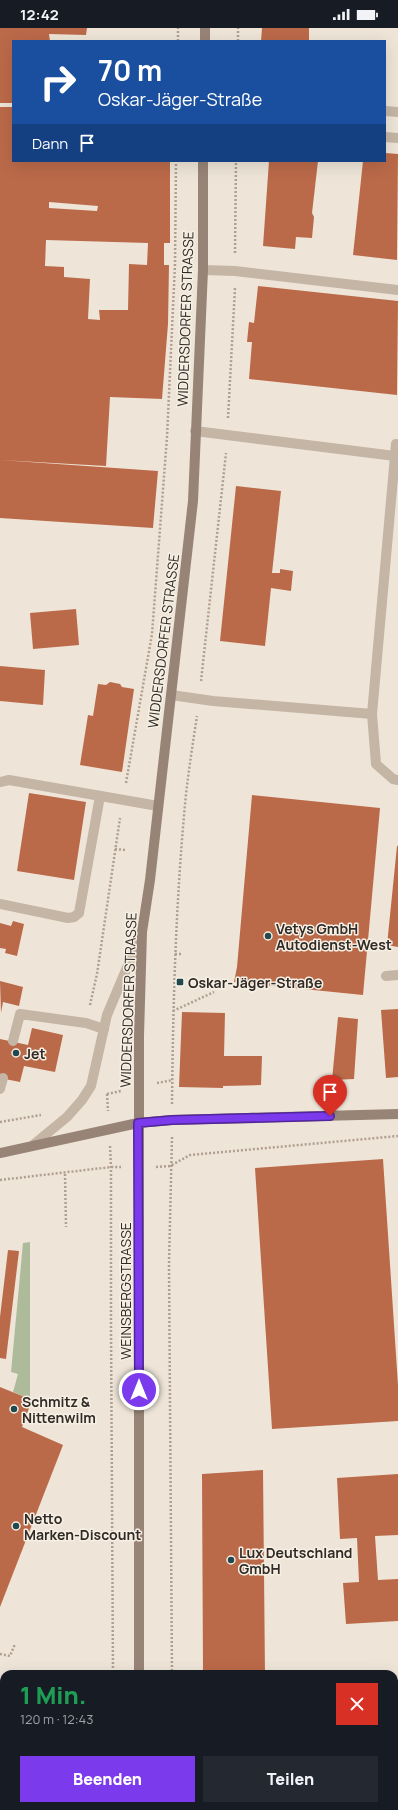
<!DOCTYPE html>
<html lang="de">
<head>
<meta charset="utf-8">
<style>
  :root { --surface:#171b24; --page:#242831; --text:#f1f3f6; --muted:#9ea1a6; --accent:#7c3aed }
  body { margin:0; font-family:Manrope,sans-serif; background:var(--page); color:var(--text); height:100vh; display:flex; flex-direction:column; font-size:15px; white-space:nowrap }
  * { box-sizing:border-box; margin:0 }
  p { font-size:13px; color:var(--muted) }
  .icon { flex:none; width:22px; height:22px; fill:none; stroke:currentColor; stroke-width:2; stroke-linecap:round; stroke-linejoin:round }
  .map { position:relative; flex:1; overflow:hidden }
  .drawer { position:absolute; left:0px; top:1642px; width:398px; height:140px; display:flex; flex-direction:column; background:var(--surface); border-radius:12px 12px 0 0; box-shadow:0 4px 16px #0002 }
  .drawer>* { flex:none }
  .top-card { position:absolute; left:12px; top:12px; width:374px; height:122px; border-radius:0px; box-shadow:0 4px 16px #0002; background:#1a4fa0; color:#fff; overflow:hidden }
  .pin { position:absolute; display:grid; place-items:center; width:34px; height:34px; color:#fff; margin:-41px -17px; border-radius:50% 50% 50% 0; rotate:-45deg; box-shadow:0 0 4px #0007 }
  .pin .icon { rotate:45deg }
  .me { position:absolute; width:44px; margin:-22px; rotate:0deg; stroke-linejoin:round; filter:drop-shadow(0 0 3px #0008) }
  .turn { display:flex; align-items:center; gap:14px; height:84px; padding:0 20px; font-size:18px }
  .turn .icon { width:52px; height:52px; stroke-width:2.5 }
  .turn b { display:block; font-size:28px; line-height:34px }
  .then { display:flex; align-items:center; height:38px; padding:0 20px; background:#0003; gap:8px; font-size:15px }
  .round { display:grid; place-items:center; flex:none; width:42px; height:42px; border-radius:0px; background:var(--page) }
  .headline { display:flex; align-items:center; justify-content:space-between; height:68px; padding:0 20px }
  h1 { font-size:24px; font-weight:800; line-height:30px; color:#1e9e55 }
  .action { display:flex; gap:8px; margin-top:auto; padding:8px 20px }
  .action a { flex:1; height:46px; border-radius:0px; background:var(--accent); color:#fff; font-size:16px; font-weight:800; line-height:46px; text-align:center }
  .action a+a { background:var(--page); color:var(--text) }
  .status { display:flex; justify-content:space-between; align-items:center; height:28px; padding:0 20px; background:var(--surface); direction:ltr }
  .status svg { height:11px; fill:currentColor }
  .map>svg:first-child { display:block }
  .grass { fill:#aebb9a }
  .building { fill:#bb6a49; fill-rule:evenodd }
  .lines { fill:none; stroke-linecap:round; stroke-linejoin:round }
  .path { stroke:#b09f90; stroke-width:2.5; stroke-dasharray:2 2; stroke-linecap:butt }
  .lane { stroke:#c5b5a5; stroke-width:10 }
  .street { stroke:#c5b5a5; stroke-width:10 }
  .secondary { stroke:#988477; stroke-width:10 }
  .route-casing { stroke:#51269a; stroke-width:10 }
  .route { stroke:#7c3aed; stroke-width:7 }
  .poi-dot { fill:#1f494f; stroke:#f6efe3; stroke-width:1.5 }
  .labels { text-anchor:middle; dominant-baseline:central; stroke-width:3; stroke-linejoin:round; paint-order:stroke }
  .street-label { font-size:14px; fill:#312a26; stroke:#f6efe3 }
  .poi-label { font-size:14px; font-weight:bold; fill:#312a26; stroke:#f6efe3; text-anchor:start }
</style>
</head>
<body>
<div class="status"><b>12:42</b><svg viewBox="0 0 49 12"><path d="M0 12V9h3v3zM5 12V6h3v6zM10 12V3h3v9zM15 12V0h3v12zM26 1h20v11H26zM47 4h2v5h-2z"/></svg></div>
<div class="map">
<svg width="398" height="1782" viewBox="0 0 398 1782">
  <rect width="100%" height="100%" fill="#eee5d8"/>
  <path class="grass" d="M30,1214V1369L32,1372L13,1364L18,1346L11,1344L23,1215Z"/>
  <path class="building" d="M0,0H87L86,7L49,6L50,13H13V75H0Z
    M262,0H309V13H261Z
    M0,79H13V133H170V215H164V237H169L168,296L162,371L110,369L106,438L0,432ZM49,174L98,178L97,183L49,180ZM46,212L148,215L147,237L129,236L128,282H99L100,292L88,291L90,251L64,249V239L45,238Z
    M385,125L398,126L397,232L353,227L363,133H385Z
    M269,133H318L312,185L314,189L312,210L296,209L295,221L263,218Z
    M258,258L398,273L397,367L249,351L252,314H247L249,294L254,295Z
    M0,432L158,443L153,500L0,490Z
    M236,458L281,463L272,545H280V541L293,543L291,563L271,560L265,618L220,613Z
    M76,581L79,617L33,621L30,585Z
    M0,638L45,642L43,677L0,673Z
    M110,654L120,656L122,659L134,661L122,744L80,737L88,687L93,688L98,656L106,657Z
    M29,765L86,774L74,852L17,843Z
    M252,767L380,780L363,967L234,954L237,939Z
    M397,818H398V919L387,917Z
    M13,893L24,896L17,928L5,925L6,921L0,920V895L11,898Z
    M0,953L23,959L19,978L3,974L1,985Z
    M398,981V1049L386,1050L381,982Z
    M182,984L225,985L224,1028H262L261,1057L223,1058V1060L179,1059Z
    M338,989L358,991L354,1051L332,1052Z
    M32,1000L63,1007L55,1044L24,1038L20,1054L0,1050V1011L28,1017Z
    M383,1131L398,1357V1393L272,1401L255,1140Z
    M8,1222L19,1223L6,1331L0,1330V1289Z
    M0,1359L32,1372L22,1399L63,1417L0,1579Z
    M263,1442L265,1646H203L202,1446Z
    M398,1446V1507L375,1508L378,1552L398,1551V1593L346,1596L343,1555L359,1554L357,1510L340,1511L337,1450Z
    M394,1671H398V1720H394Z
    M0,1691L4,1692V1751L2,1756L0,1755Z
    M254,1778H309L310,1782H254Z"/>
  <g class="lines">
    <path class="path" d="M178,13V0
      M238,13V0
      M235,225L236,133
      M228,390L235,260
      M201,653L226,425
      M126,755L152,606L167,409L175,236L176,133
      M115,821L125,822
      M175,926H181
      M90,977L97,946L120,790
      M173,983L214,964
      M157,1055L173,1052
      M107,1066L108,1083
      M107,1066L121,1063
      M172,1076C173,972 176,869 186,766C189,740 193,714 197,688
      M0,1094L41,1087
      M172,1109L169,1236L172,1646
      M110,1118L111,1139V1297L113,1646
      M156,1139L170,1138L190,1127L398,1108
      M65,1146L66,1199
      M0,1152L111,1139H121
      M0,1626L10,1628L15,1616
      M0,1663L4,1665
      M0,1779L6,1778
      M113,1782V1778
      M171,1782V1778
      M213,1782V1778"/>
    <path class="lane" d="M385,83L398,84
      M385,109L398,110
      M203,242L235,243L398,262
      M195,403L395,428
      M398,416H396L395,428L372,686L376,736L393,751L398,752
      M171,667L213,673L372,686
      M0,754L9,752L158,778
      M0,876L68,890L74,889L79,885L100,768
      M386,948L398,947
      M13,1013L20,986L86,995L104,1001
      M0,1061L3,1050"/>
    <path class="street" d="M33,1117L67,1089L82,1072L91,1058L107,987L142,904
      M394,1751L398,1753"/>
    <path class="secondary" d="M205,0V13
      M0,1125L138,1095L172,1092L398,1086
      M139,1646V1008L142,904L150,852L193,473L203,242V133
      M140,1778V1782"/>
  </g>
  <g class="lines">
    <defs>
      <path id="route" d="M139,1362L138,1095L172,1092L330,1088"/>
    </defs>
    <use href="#route" class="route-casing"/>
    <use href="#route" class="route"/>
  </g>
  <g class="poi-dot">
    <circle cx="268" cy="908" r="4"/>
    <rect x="176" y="950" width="8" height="8" rx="2"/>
    <circle cx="16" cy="1025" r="4"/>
    <circle cx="14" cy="1381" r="4"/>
    <circle cx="16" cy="1498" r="4"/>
    <circle cx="231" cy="1532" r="4"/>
  </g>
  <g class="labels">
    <g class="street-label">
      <text transform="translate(185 291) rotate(-88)">WIDDERSDORFER STRASSE</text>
      <text transform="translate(163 613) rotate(-83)">WIDDERSDORFER STRASSE</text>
      <text transform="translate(128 972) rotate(-88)">WIDDERSDORFER STRASSE</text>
      <text transform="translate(125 1263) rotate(-90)">WEINSBERGSTRASSE</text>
    </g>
    <g class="poi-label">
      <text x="276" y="900">Vetys GmbH<tspan x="276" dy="16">Autodienst-West</tspan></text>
      <text x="188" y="954">Oskar-Jäger-Straße</text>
      <text x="24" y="1025">Jet</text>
      <text x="22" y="1373">Schmitz &amp;<tspan x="22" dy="16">Nittenwilm</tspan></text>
      <text x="24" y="1490">Netto<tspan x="24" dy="16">Marken-Discount</tspan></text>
      <text x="239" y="1524">Lux Deutschland<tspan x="239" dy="16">GmbH</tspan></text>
    </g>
  </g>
</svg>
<div class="pin" style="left:330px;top:1088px;background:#d93025"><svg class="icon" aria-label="arrive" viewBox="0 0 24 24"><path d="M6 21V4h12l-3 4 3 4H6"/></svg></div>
<svg class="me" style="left:139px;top:1362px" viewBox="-20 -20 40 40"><circle r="17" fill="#7c3aed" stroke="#fff" stroke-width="3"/><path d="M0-11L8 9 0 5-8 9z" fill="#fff"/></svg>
<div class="top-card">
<div class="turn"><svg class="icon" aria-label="right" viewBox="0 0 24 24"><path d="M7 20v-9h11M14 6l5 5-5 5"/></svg><div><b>70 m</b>Oskar-Jäger-Straße</div></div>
<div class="then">Dann<svg class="icon" aria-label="arrive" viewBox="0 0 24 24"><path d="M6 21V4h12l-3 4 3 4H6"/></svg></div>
</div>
<section class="drawer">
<div class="headline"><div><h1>1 Min.</h1><p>120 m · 12:43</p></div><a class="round" style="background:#d93025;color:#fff"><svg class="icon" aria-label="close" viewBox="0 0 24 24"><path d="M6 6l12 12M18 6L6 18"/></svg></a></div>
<div class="action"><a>Beenden</a><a>Teilen</a></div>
</section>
</div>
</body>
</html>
